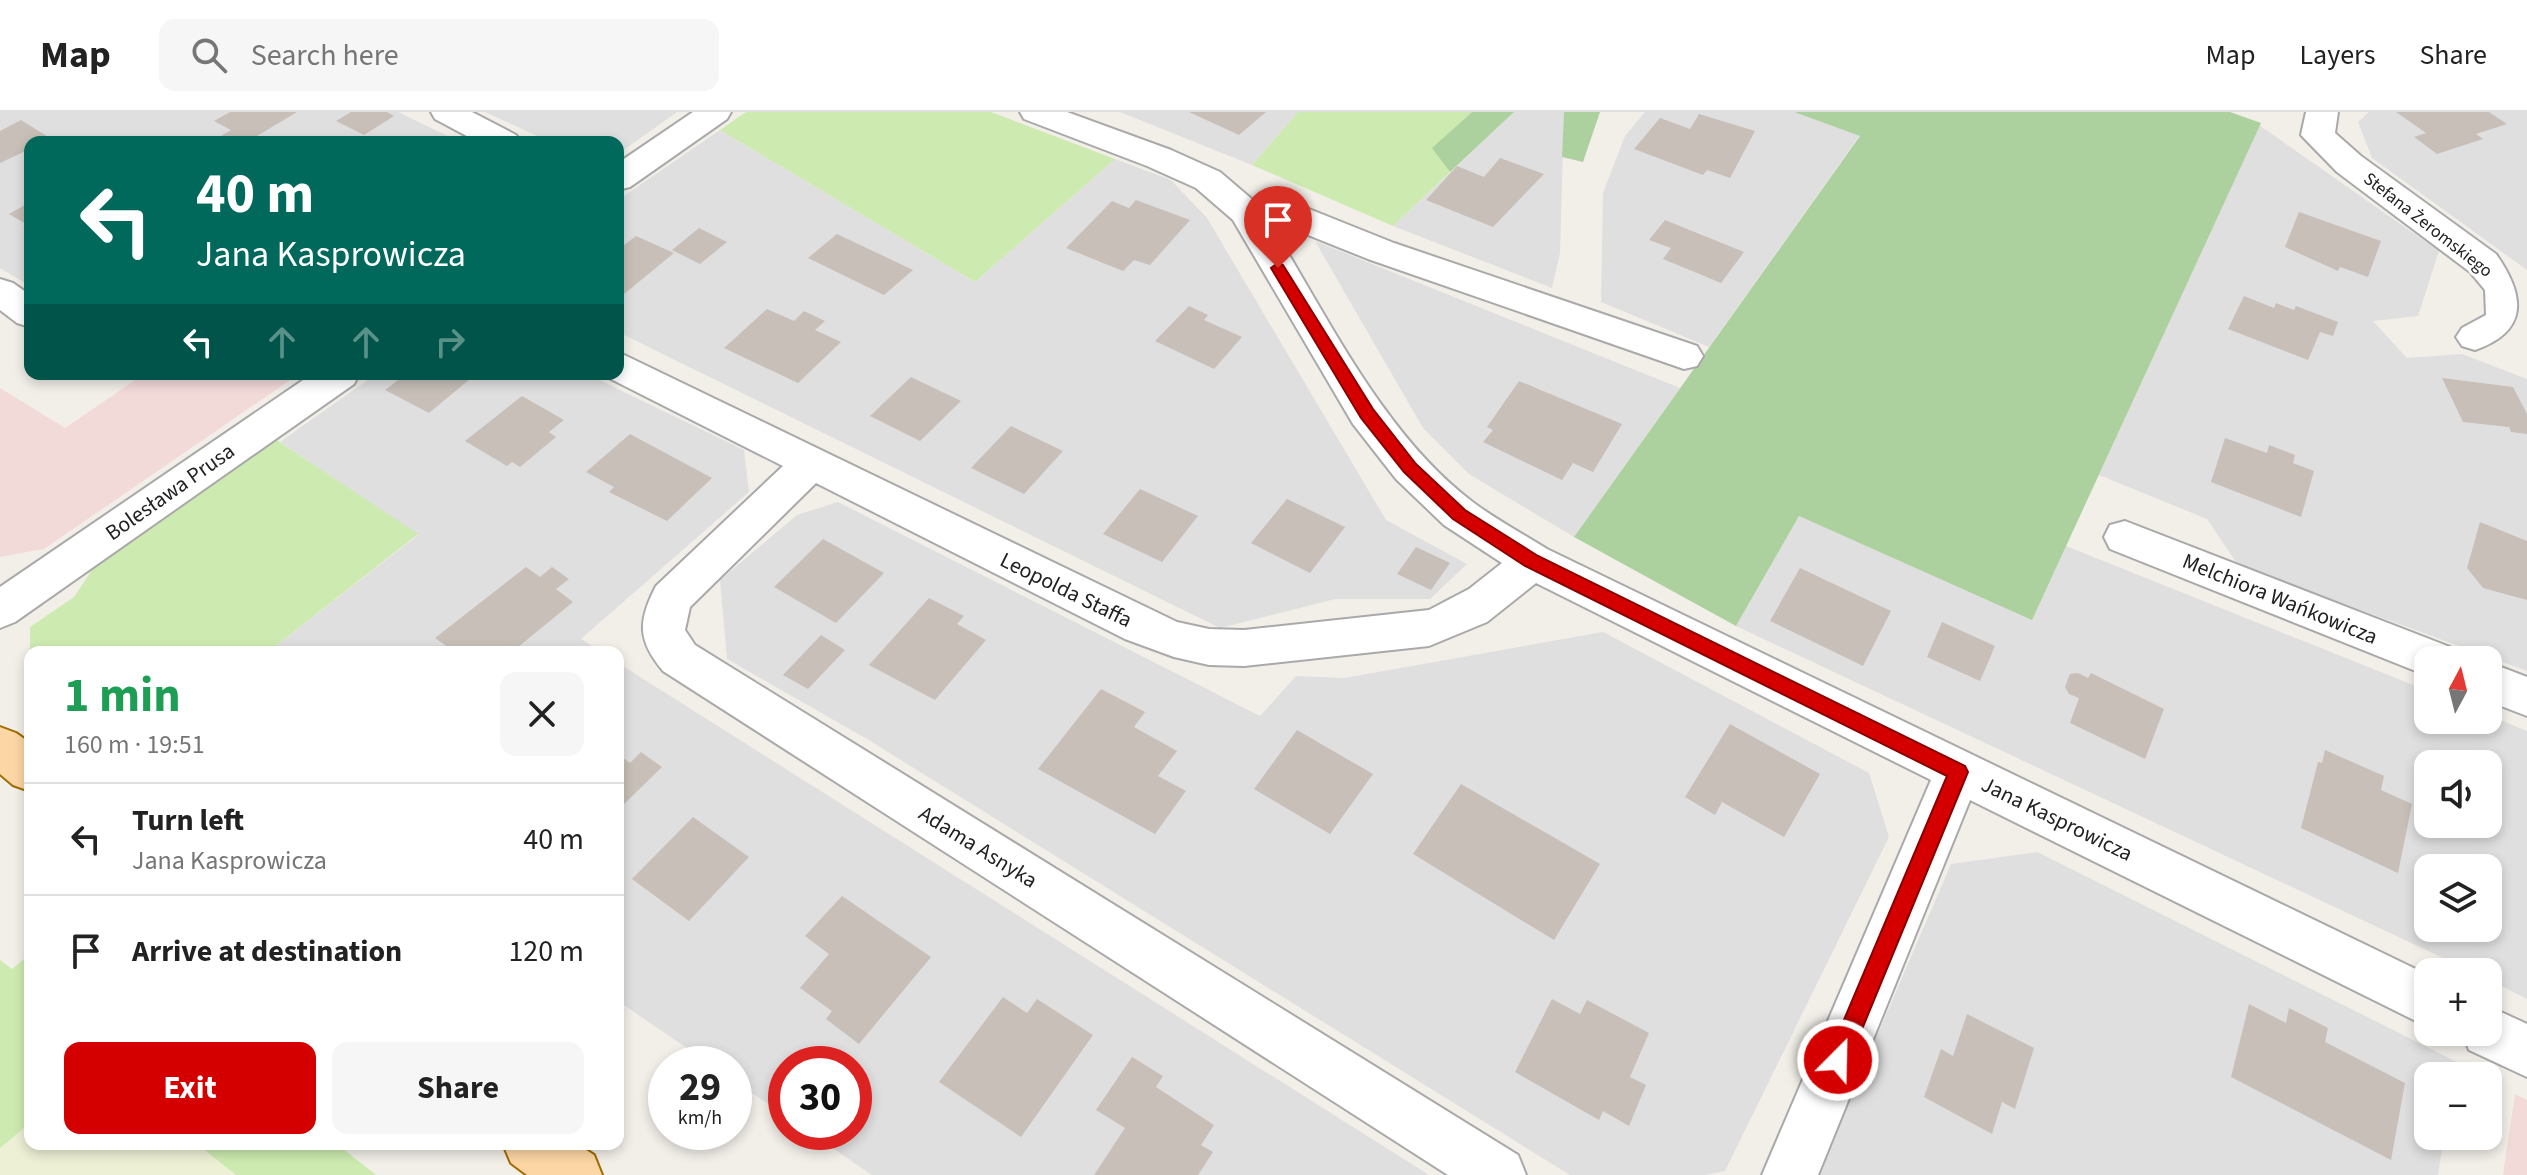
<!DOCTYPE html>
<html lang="en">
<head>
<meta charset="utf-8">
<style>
  :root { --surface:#fff; --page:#f6f6f6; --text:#222; --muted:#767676; --line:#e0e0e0; --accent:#d40000 }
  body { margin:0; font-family:"Source Sans 3",sans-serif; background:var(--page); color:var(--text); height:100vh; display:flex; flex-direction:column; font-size:30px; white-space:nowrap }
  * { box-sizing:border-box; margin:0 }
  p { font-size:26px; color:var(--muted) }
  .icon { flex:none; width:44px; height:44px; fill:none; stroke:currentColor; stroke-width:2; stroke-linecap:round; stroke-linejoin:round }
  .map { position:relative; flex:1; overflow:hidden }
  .details { position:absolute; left:24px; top:534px; width:600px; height:504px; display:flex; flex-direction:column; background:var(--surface); border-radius:16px; box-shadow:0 4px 12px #0003 }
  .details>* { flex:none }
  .guide { position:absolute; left:24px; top:24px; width:600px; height:244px; border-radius:16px; box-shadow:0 4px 12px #0003; background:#00695c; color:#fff; overflow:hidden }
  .needle { width:52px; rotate:7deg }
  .fabs { position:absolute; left:2414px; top:534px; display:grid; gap:16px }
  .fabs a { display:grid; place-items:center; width:88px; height:88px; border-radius:16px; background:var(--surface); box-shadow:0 4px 12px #0003; font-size:40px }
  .speed { position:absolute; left:648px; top:934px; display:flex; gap:16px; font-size:40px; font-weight:700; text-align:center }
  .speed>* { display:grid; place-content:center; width:104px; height:104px; border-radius:50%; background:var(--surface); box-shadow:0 4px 12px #0003; line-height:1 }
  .speed small { font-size:20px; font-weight:400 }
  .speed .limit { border:12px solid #d22; background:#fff; color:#111 }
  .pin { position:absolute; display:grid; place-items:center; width:68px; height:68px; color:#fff; margin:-82px -34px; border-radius:50% 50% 50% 0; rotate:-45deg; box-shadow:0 0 8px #0007 }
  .pin .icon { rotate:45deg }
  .me { position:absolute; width:88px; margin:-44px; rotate:23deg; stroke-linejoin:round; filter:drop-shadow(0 0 6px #0008) }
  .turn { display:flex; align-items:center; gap:28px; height:168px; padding:0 40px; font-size:36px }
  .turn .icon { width:104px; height:104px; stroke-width:2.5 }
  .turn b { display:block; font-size:56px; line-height:68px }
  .lanes { display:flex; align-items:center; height:76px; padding:0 40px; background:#0003; justify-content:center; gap:40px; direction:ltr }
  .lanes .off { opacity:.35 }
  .round { display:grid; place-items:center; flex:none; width:84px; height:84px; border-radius:16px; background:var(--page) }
  .head { display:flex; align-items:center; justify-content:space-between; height:136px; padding:0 40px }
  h1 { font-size:48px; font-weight:700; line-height:60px; color:#1e9e55 }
  .button { display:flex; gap:16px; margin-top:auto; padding:16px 40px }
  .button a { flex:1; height:92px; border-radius:16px; background:var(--accent); color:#fff; font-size:32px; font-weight:700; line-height:92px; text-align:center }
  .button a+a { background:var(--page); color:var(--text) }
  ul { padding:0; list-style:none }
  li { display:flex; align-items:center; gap:24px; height:112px; padding:0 40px; border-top:2px solid var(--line) }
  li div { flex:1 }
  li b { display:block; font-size:30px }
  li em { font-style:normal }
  header { display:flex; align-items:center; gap:48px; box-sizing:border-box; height:112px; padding:0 40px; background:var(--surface); border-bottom:2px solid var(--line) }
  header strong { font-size:38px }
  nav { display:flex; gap:44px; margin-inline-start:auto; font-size:28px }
  .search { width:560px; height:72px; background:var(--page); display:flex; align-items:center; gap:20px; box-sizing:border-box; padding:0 28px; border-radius:16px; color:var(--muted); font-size:30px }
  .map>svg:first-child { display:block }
  .residential { fill:#e0dfdf; fill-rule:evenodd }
  .commercial { fill:#f2dad9 }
  .farmland { fill:#eef0d5 }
  .grass { fill:#cdebb0 }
  .forest { fill:#add19e }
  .building { fill:#c7bfb8 }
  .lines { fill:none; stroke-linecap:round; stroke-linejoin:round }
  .minor-casing { stroke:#a9a9a9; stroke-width:4 }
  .major-casing { stroke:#a06b00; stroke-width:4 }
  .minor { fill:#fff; fill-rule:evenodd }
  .major { fill:#fcd6a4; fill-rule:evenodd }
  .route { fill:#d40000; stroke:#8a0000; stroke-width:2 }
  .labels { text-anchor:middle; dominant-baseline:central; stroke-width:6; stroke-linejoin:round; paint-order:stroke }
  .far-street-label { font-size:18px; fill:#222; stroke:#fff }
  .street-label { font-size:22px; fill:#222; stroke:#fff }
</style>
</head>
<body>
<header>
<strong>Map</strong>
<div class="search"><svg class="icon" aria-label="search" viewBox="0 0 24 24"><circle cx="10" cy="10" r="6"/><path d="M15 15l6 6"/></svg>Search here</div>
<nav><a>Map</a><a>Layers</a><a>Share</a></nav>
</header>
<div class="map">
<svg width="2527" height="1063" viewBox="0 0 2527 1063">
  <rect width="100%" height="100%" fill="#f2efe9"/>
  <path class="residential" d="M0,0H398L460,30H30V174L0,156Z
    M485,0H677L618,42V30H550Z
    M1120,0H1298L1252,53Z
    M1514,0H1564L1560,141L1552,176L1393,114Z
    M1645,0H1794L1860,23L1709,235L1601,190L1603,81L1625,24Z
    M2369,0H2527V158L2372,46L2358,10Z
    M2259,13L2439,139L2418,204L2373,209L2407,246L2462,242L2527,267V559L2238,453L2207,407L2099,363Z
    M720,18L975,170L1115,47L1171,68L1207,106L1386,408L1467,452L1430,487H1335L1220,516L618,220V88Z
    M1315,129L1680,276L1574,425L1469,362L1423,316Z
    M376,262H587L744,338L749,380L581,527L601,540H268L418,423L280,330Z
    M838,390L1260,604L1296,564L1344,566L1603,520L1869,661L1889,725L1725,1059L1705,1063H1570L867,627L727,547L720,468L797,403Z
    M1799,404L2032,507L2066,434L2428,579V608H2488V603L2527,619V887L2488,867V860H2473L1736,514ZM2428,652H2488V712H2428ZM2428,756H2488V816H2428Z
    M618,551L1429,1063H872L809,1020H854V952H786V1004L734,969V952H710L618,889Z
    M2037,740L2457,950L2454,964H2428V1024H2444L2438,1063H1817L1951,752Z"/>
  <path class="commercial" d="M144,262H299L44,437L0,445V276L65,316Z
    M2515,982L2527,988V1063H2503Z"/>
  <path class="farmland" d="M30,1011V1032H197L236,1063H0V1036Z"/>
  <path class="grass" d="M746,0H991L1115,47L975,170L720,18Z
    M1298,0H1472L1433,36L1450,60L1393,114L1252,53Z
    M269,323L418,422L268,540L30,541V515L74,485L92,458L89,449Z
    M30,842V1011L0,1036V848L12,857Z
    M197,1032H337L376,1063H236Z"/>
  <path class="forest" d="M1472,0H1514L1450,60L1432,36Z
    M1564,0H1600L1583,50L1562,45Z
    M1794,0H2230L2261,11L2032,508L1799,404L1736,514L1574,425L1860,24Z"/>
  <path class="building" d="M230,0H297L247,30H211L231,18L214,9Z
    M351,0H387L394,4L364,23L336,9Z
    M1189,0H1266L1239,23Z
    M2396,0H2489L2507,12L2476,22L2483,27L2437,42L2414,25L2426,21Z
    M1699,2L1755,19L1730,66L1707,58L1703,63L1634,37L1660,6L1690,17Z
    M21,8L50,26L42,30H30V37L0,51V19Z
    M1500,46L1544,62L1493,115L1426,88L1457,54L1484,65Z
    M1136,88L1190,108L1150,153L1134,148L1123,159L1066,136L1112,89L1129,96Z
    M30,90V120L23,116L28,113L9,102Z
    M2299,100L2381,129L2368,165L2340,155L2338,159L2285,135Z
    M1665,108L1744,140L1721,171L1663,147L1671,136L1649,128Z
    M699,116L727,130L700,152L672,138Z
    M837,122L913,158L884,183L808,146Z
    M636,124L674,141L618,187V131L623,134Z
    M2244,184L2274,196L2276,191L2294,198L2296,194L2338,210L2333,224L2320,220L2308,248L2228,217Z
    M1189,194L1208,203L1204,208L1242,225L1214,257L1155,229Z
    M767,197L794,209L804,199L825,209L815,218L841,230L798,271L724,236Z
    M406,262H476L429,301L385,278Z
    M911,265L961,289L920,329L870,304Z
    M2442,266L2513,275L2527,302V322L2511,320L2509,315L2463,310Z
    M1519,269L1622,312L1593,360L1573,351L1562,368L1483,330L1493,318L1487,315Z
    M522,284L564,308L549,320L556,325L520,355L512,350L507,354L465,329Z
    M1011,314L1063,339L1024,382L971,356Z
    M630,322L712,366L667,409L609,380L614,375L586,360Z
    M2225,326L2267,341L2269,333L2295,343L2293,351L2314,359L2301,405L2211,370Z
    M1140,377L1198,404L1162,450L1103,422Z
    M1287,387L1345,415L1310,461L1251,431Z
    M2480,410L2527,429V488L2483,476L2467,456Z
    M823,427L884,461L836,511L774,475Z
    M1416,435L1450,451L1431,478L1397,462Z
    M526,455L540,465L552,455L569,467L556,477L573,490L512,540H455L435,526Z
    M1800,456L1891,499L1863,554L1770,509Z
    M929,486L964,504L957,512L986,528L935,588L869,553Z
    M1942,510L1995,534L1980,569L1927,545Z
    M821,523L845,538L808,577L783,563Z
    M2078,561L2088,566L2091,561L2164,597L2145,647L2070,611L2079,586L2069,582L2065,575L2070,562Z
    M1101,577L1145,600L1134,615L1177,639L1158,664L1186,679L1155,722L1038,657Z
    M1730,612L1820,662L1784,725L1722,690L1715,703L1685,685Z
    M1297,618L1373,662L1330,722L1254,677Z
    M2325,638L2384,664L2381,678L2412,692L2398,761L2301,716L2318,650L2322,651Z
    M641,640L662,655L618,698V642L630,651Z
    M1461,672L1600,752L1554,828L1413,742Z
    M693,705L749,745L689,809L632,767Z
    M842,784L931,845L859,932L826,907L832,899L800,876L829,842L805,824Z
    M1003,885L1027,901L1037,887L1093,923L1021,1025L939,970Z
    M1552,887L1580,902L1587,888L1649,921L1630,965L1646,973L1629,1014L1603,999L1599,1008L1515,960Z
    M2249,892L2286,911L2289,896L2328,916L2325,930L2405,971L2391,1048L2231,965Z
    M1967,902L2034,936L2015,997L2002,990L1992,1022L1924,985L1941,937L1953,944Z
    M1132,945L1163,964L1156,975L1214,1013L1201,1033L1213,1040L1198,1063H1094L1125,1016L1096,998Z"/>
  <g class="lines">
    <defs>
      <path id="minor" d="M431,0H472L516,23L521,30H478L435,7Z
        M693,0H731L727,7L630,75L618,78V51Z
        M1020,0H1067L1171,38L1220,60L1254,89L1282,88L1294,91L1394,131L1697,234L1703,244L1697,254L1684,257L1368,147L1278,111H1270C1328,205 1384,324 1474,391C1497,408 1523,422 1547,437L2428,863V915L1970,688L1818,1063H1762L1931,668L1536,471L1487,510L1429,534L1244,554L1209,553L1174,545L1125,527L816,371L690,495L685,518L695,533L1518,1043L1526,1063H1448L663,559C637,528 638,509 656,474L783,354L605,264L618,262V240L1177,510L1209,517L1244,518L1429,498L1469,477L1502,451L1444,413L1396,367L1353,312L1233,108L1196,76L1147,54L1024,7Z
        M2306,0H2338L2335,21L2361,44L2496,142C2527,186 2527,220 2475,238L2462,234L2456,225L2462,216L2486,203L2485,178L2470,160L2337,60L2301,23Z
        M0,167L13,171L30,183V215L17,211L0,198Z
        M312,262H359L354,272L15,510L0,516V475Z
        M2125,409L2450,535L2456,548H2428V564L2110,437L2104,425L2110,413Z
        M2488,550L2527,565V604L2488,589Z
        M2488,894L2527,912V965L2469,938L2462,920H2488Z"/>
      <path id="major" d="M0,615L16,621L30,631V679L13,673L0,662Z
        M503,1032H577L594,1043L602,1063H527L511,1051Z"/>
    </defs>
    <use href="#minor" class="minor-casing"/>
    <use href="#major" class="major-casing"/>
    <use href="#minor" class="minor"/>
    <use href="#major" class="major"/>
  </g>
  <path class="route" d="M1278,151L1283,153L1373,297L1416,352L1465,398L1538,444L1965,654L1968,660L1846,956L1838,959L1830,956L1827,948L1947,664L1525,454L1453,407L1404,360L1361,306L1271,156Z"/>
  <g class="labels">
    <g class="far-street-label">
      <text transform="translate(2428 113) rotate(38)">Stefana Żeromskiego</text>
    </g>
    <g class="street-label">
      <text transform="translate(170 380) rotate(-35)">Bolesława Prusa</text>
      <text transform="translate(1066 478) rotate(26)">Leopolda Staffa</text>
      <text transform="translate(2280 487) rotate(22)">Melchiora Wańkowicza</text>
      <text transform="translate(2057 707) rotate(26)">Jana Kasprowicza</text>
      <text transform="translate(978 735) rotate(32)">Adama Asnyka</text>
    </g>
  </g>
</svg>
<div class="fabs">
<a><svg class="needle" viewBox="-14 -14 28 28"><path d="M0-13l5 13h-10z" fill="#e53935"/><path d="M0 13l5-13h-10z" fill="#767676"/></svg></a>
<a><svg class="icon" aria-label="sound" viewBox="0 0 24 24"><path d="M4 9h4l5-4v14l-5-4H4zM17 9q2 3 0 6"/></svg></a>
<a><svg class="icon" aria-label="layers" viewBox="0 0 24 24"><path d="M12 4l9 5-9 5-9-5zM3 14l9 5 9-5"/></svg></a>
<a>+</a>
<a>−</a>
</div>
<div class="speed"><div>29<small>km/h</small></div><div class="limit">30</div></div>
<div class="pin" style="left:1278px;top:156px;background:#d93025"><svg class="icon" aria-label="arrive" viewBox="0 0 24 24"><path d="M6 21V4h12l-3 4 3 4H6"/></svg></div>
<svg class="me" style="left:1838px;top:948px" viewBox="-20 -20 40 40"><circle r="17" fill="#d40000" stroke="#fff" stroke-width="3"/><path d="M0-11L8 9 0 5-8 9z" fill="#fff"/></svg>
<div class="guide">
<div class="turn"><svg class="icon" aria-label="left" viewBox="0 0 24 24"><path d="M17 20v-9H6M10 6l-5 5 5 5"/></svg><div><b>40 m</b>Jana Kasprowicza</div></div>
<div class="lanes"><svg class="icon" aria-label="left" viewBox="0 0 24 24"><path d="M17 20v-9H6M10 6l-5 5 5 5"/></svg><svg class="icon off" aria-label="ahead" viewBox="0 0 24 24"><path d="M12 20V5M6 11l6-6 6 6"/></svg><svg class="icon off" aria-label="ahead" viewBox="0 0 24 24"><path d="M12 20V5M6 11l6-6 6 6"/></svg><svg class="icon off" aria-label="right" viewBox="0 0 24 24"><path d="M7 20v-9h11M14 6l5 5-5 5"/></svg></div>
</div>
<section class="details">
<div class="head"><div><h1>1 min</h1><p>160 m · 19:51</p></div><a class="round"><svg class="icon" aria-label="close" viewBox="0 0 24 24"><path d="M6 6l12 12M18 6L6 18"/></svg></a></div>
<ul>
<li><svg class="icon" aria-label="left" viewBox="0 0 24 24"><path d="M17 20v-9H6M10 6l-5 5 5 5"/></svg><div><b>Turn left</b><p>Jana Kasprowicza</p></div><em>40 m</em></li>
<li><svg class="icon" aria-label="arrive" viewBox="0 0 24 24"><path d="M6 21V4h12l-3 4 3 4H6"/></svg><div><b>Arrive at destination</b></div><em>120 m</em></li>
</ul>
<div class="button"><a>Exit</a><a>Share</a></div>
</section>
</div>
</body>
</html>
